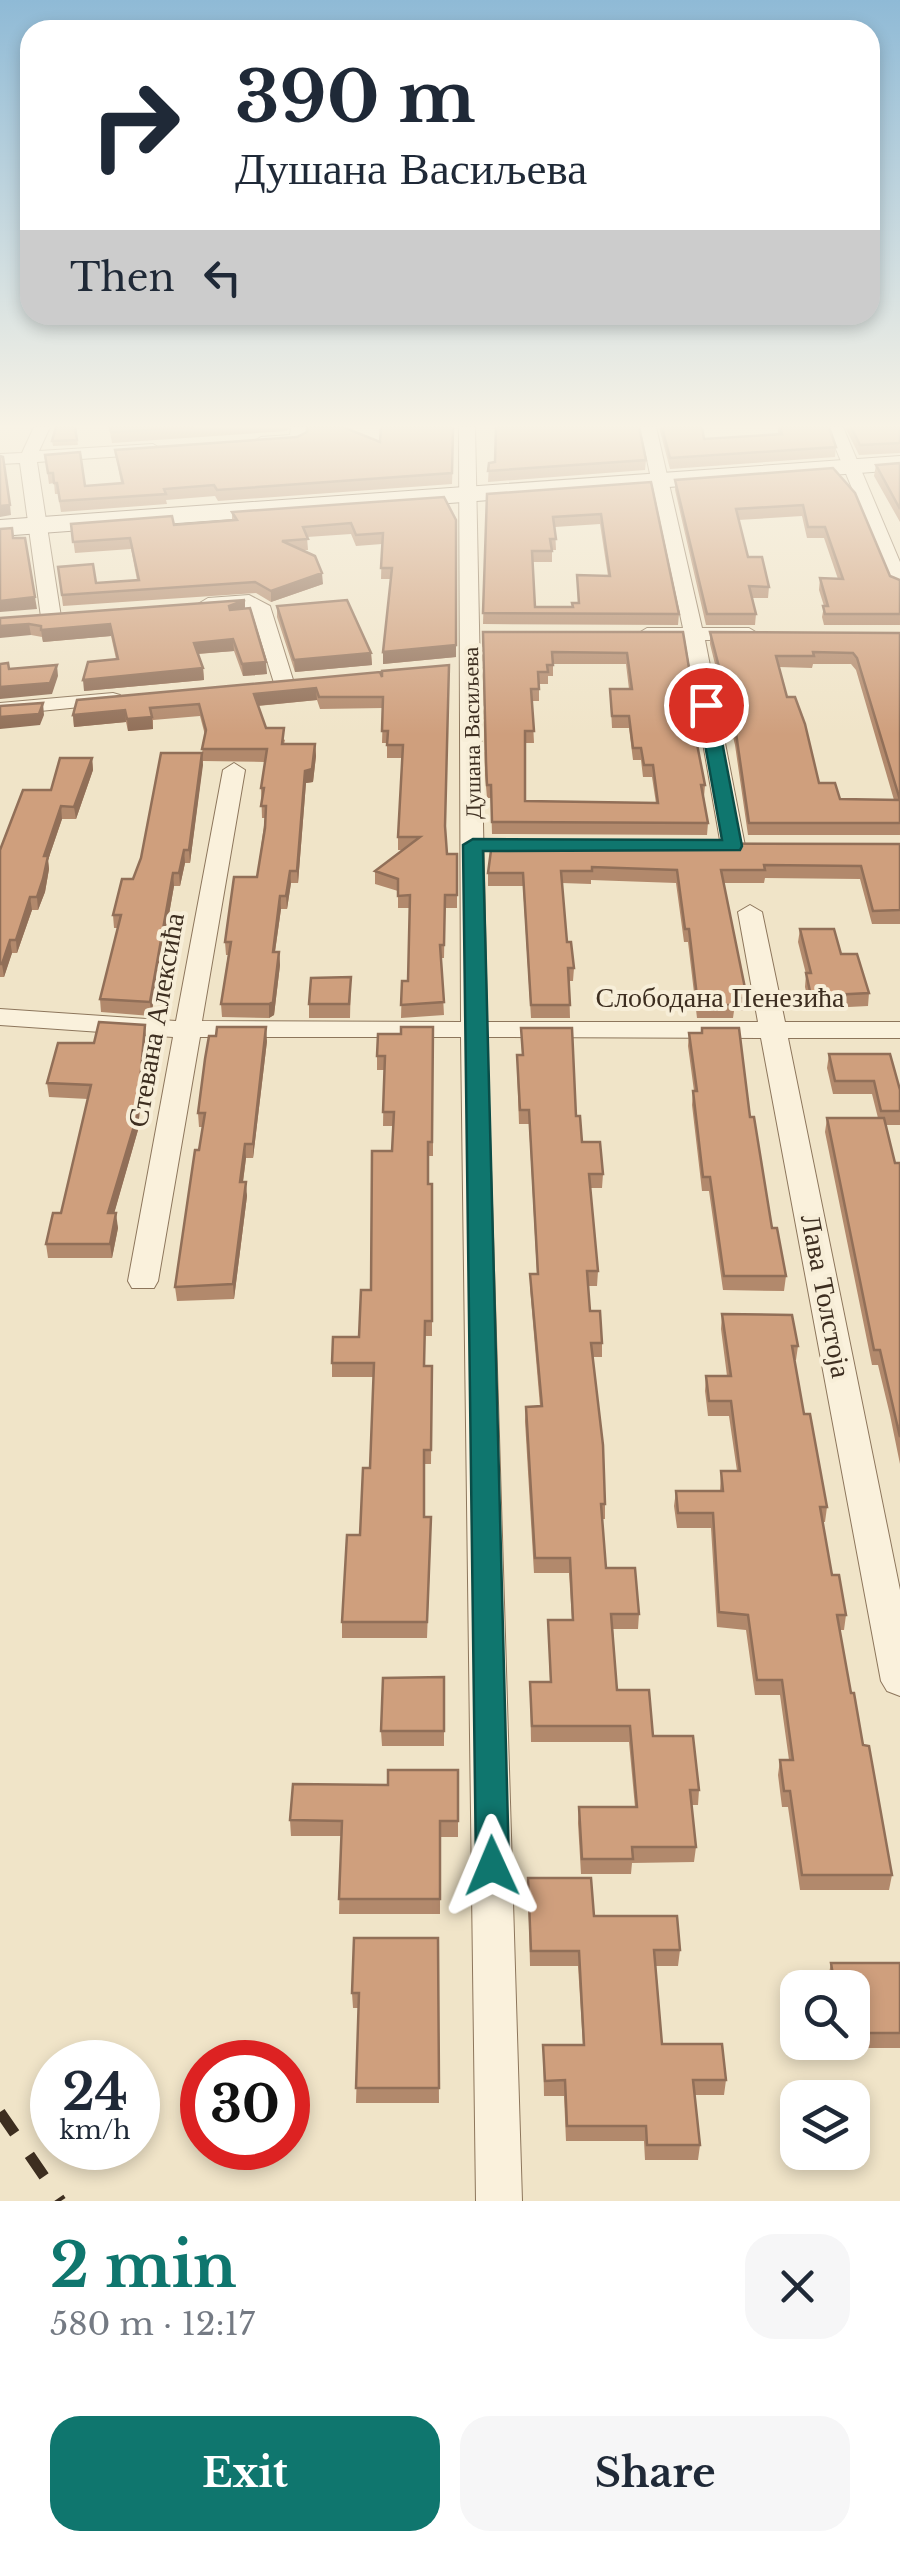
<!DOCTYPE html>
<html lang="en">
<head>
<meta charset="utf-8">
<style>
  :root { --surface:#fff; --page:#f6f6f7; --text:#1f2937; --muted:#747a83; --accent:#0f766e }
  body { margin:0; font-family:"Libre Baskerville",serif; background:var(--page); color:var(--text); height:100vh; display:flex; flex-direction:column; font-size:38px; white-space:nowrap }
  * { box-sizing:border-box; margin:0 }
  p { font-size:32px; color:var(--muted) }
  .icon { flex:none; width:55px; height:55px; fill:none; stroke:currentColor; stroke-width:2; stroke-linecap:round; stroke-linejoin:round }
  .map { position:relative; height:2201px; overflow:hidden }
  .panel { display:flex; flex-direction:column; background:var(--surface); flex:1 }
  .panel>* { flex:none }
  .banner { position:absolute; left:20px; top:20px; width:860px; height:305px; border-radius:30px; box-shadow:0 5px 15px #0003; background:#fff; color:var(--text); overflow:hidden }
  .tools { position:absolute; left:780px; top:1970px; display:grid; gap:20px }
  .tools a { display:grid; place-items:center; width:90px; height:90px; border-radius:20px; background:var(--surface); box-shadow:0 5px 15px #0003; font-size:50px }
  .speed { position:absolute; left:30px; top:2040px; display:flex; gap:20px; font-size:50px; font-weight:700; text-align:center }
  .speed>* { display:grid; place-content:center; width:130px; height:130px; border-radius:50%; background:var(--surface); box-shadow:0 5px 15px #0003; line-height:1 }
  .speed small { font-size:25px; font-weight:400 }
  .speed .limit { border:15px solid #d22; background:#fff; color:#111 }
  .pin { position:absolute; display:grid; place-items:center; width:85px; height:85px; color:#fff; margin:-42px; border:5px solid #fff; border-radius:50%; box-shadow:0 2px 10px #0007 }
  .me { position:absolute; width:110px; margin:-55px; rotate:359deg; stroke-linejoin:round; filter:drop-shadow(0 0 8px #0008) }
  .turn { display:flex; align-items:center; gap:35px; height:210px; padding:0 50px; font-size:45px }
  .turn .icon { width:130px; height:130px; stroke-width:2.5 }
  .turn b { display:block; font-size:70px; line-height:85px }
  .then { display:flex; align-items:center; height:95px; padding:0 50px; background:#0003; gap:20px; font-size:38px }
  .round { display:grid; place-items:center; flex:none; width:105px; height:105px; border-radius:30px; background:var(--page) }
  .headline { display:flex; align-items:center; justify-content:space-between; height:170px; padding:0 50px }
  h1 { font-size:60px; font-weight:700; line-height:75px; color:var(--accent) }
  .button { display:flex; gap:20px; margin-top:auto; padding:20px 50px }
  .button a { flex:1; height:115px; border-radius:30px; background:var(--accent); color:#fff; font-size:40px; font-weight:700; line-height:115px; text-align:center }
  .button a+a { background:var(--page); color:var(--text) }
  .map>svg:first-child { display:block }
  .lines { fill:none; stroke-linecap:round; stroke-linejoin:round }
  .street-casing { stroke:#8d765c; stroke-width:2 }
  .secondary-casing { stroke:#6f573f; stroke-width:2 }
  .street { fill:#faf1dc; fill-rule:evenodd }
  .secondary { fill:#faf1dc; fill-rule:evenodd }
  .rail { stroke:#3d2e20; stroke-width:11; stroke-dasharray:26 26; stroke-linecap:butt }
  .wall { fill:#b2896c; fill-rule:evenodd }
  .shaded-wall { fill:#916f58 }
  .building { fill:#cf9f7d; stroke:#916f58; stroke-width:2.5; fill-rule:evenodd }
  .route { fill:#0f766e; stroke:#0a4d48; stroke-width:2.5 }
  .labels { text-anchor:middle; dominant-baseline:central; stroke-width:8; stroke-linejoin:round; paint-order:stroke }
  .far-street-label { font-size:22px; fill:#3d2e20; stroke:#f7eed8 }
  .street-label { font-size:28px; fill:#3d2e20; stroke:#f7eed8 }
</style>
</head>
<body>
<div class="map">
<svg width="900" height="2201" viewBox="0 0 900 2201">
  <rect width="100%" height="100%" fill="#f0e4c8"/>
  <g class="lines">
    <defs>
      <path id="street" d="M34,427H50L39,451L153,444L161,449L153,454L37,462L61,617L51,623L41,617L20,463L0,464V454L22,453Z
        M291,427H307L303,442L261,447L253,442L261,437L290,435Z
        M459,427H475L487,1022H758L738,912L750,905L762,912L785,1022H900V1038H788L900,1590V1696L887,1691L881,1681L761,1038L487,1037L522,2201H476L461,1037H200L158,1281L154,1288H132L128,1281L173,1037L0,1025V1009L176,1021L223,770L234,763L245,770L202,1021L461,1022Z
        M640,427H656L702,628H749L759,634L749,640H705L745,846L733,853L721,846L685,640H647L637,634L647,628H683Z
        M827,427H843L900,562V590L891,584Z
        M249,595L270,606L294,683L291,687L284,689L274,683L251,609L208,610L198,604L208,598Z
        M113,693L120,695L123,699L120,703L0,715V703Z"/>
      <path id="secondary" d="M900,456V470L0,536V520Z"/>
    </defs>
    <use href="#street" class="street-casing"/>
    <use href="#secondary" class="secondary-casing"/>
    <use href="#street" class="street"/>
    <use href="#secondary" class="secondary"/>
    <path class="rail" d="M0,2112L61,2201"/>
  </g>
  <path class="wall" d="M75,427L78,445L53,446L52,441Z
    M109,427H289L287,431L112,443Z
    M454,427L452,484L218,501L215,496L166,500L167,504L61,512L58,494H55L54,483L49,484L45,455L85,486L121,483L115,450L297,437L344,428L380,442Z
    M659,427H702L704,439L778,434V427H829L836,447L835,457L670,469Z
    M845,427H900V453L859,455Z
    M646,460L645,470L488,482L489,463Z
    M900,463V522L874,476L876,465Z
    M833,468L890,576L900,580V625H824L822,617L824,606L819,590L820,578L838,579L824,538H807L802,516L738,520L748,557L769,587L768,598H752L756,614L755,625H706L675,490V480Z
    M651,482L679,614L678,625L483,624L487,494ZM600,524L608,576L577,575L578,603L573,607H535L532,562H552V550H556L555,527Z
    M444,497L456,657L383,664L391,579H381L382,544L356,546L351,534L307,537L308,550H303L323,584L271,602L256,593L63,606L58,567L96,583L137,580L131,549L75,553L71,524L174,525L232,521V512Z
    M277,606L371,653L372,665L295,672L277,617Z
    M245,609L267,674L243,676L234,651L198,654L203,668L204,680L84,691L116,659L111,636L43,642L42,637L31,635L0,618Z
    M483,632H683L690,674L689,686H686L705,785L704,797L708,823L707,835L492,834L491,798H487L485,774ZM553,664H626L629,689H610L612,728H629L633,760H641L643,777H652L656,803L525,801V743H534L532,701H539V684H548V676H553Z
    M710,632L900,633V835H748L735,745L710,644ZM813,664H851L856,670L894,800L840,799L819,783L787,697L779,667L812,668Z
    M380,672L445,829L447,854H457V908H445L444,958H441L444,1015L401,1018L402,981H408L410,908H398V891L375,884V871L403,850H398V837L402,758H387V743H382L383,708L320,709L317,700L258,706L266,728L285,740L284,744H315L316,756L313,782L306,783L298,883H291L287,909H281L275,952H279L280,965L274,1015L269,1018L222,1017L221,1004L228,955H226L225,942L257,877L265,818H262L261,788L265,762L203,761L190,863H185L180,886H174L151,1016L101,1012L100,999L118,928H114L113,915L202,753L205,735L200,716L153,720V729L128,731L126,722L74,727L73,715Z
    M92,758L93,770L76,819H62L48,860L49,869L45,892L38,910H32L17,953H12L4,977H0V850L51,790Z
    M900,844V924H872L860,879L765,878L764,883H724L747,998L745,1011H734L733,1018H697L688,942H684L676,883L591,880V884L562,883L567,942L574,968L573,981H569L570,1018H531L523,886H488V873Z
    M800,929L841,954L869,993L868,1006L810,1009L805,987L806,974L798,942Z
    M351,977L350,1018H309V1004Z
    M433,1027V1156H428V1184H432V1336H425V1366H432L431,1464H424V1517L431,1532L427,1638H342V1622L360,1535L370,1468L374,1377H332V1363L359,1337L371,1290L392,1151L393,1126H383L384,1070H377V1056L401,1034Z
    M521,1028L576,1116L582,1142L603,1174L602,1188H590L598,1271L597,1286H588L590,1311L602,1343V1357H593L605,1504V1519H602L606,1568L639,1614L638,1629H613L617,1690L653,1736L699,1790L698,1805H692L696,1847L694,1862L632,1863L631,1874H581L578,1823L579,1807H635L629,1742H531L530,1682H550L548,1620H572L569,1573H534L525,1421L526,1407L540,1406L530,1288V1274H537L529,1124H519L517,1068V1055H522Z
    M702,1028L750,1117L772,1228L786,1276L784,1291L723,1290L709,1191H702L692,1105L693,1091H694L688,1046L689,1033H701Z
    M146,1039L138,1130L114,1213L118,1228L112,1258H48L46,1244L61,1213L88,1099L49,1097L47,1083L94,1043Z
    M267,1041L253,1158H246L243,1182L247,1196L234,1299L177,1301L175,1287L203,1127H199L198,1113Z
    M829,1054L900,1090V1125H886L895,1163H900V1464L890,1415L878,1365H872L825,1132L827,1118H878L872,1094H833L827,1068Z
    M722,1314L798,1346L796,1360H794L804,1414L827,1507L825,1522H823L832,1575L846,1615L844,1630H840L851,1693L892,1875L889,1890H800L788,1807H782L778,1775L780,1760H789L780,1695H755L746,1630L717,1627L711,1528H677L674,1506L676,1491H720L721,1471H737L729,1416H708L705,1391L706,1376H727L721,1329Z
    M444,1677V1746H382L381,1731Z
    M458,1770V1837H440V1914H339L341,1836H291L290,1820L388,1785Z
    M528,1878L594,1916L680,1950L678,1966H656L662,2044L726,2080L724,2095H694L700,2145L698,2160H645L644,2141H566L564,2096H544L543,2045H583L578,1966H530Z
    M438,1938L439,2103H356L359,2008H353L352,1993Z
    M831,1963H900V2048H839L838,2042H852V1988H830L828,1978Z"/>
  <path class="shaded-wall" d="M10,505L11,515L0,517V506Z
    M322,573L323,584L271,602V591Z
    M35,597L37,609L0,612V601Z
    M245,600V611L230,617L229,606Z
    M29,624L31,635L0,638V626Z
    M110,624L111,636L43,642L41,630Z
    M233,639L234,651L195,654L194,643Z
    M456,645V657L383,664V652Z
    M371,653L372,665L295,672L294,660Z
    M266,662L267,674L243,676L242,664Z
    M57,665L58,676L52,694L0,699V687Z
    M203,668L204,680L84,691L83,680Z
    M316,688L317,700L255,706L254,694Z
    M43,703L44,715L40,725L0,729V717Z
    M125,710L126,722L74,727L73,715Z
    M152,717L153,729L128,731L127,719Z
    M315,744L316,756L313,782L306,783L298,883L297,871L305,771Z
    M202,753L203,765L190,863L189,850Z
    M92,758L93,770L76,819L74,807Z
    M61,806L62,819L48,860L49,869L45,892L38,910L37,897L44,856Z
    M184,850L185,863L180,886L179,873Z
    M290,871L291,883L287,909L286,896Z
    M173,873L174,886L151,1016L150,1002Z
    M280,896L281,909L273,965V952Z
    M30,897L32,910L17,953L16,940Z
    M10,940L12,953L4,977L2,964Z
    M279,952L280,965L274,1015L269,1018V1004Z
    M145,1025L146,1039L138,1130L110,1228L108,1213Z
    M266,1027L267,1041L253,1158V1144Z
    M245,1144L246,1158L241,1196L240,1182Z
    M246,1182L247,1196L234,1299L233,1284Z
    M116,1213L118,1228L112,1258L110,1244Z"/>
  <path class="building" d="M56,427H75L77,440L52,441Z
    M110,427H195L111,432Z
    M307,427H343L380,442L381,427H453L452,473L217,490L214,485L164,489L166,494L60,501L57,483H54L53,473H48L45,455L80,452L85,486L123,483L115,450L297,437L307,432Z
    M496,427H639L646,460L488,471L489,463L495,462Z
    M662,427H702L704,439L782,434L780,427H829L836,447L670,458Z
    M851,427H900V443L860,445Z
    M0,456L3,457L10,505L0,506Z
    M900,463V509L876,465Z
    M833,468L855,493L890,576L900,580V614H825L823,606H828L820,578L843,579L825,527H808L803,505L736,509L748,557H762L769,587L749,586L756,614H707L675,480Z
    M651,482L679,614L483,613L487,494ZM601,514L610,576L577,575L579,603H572L573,607H535L532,551H552L550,539H556L553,517Z
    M444,497L456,520V645L383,652L392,568H381L383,533L356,535L351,523L303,527L308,539L282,541L315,556L322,573L271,591L255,582L62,595L58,567L93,564L96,583L139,580L130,538L73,542L71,524L172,516L174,525L237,520L232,512Z
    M12,528L13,538H25L35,597L0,601V529Z
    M245,600L229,606L230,610L250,608L266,662L242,664L233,639L194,643L203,668L83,680L88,662L118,659L110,624L41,630V626L29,624L0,626V618Z
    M347,600L371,653L294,660L277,606Z
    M483,632H683L690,674H686V688L705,785H701L708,823L492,822L491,785H487L486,762ZM552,652L627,653L632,689H610L612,716H629L633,748H641L644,765H653L658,803L525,801V731H534L531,689H539L538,672H548L547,665H553Z
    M710,632L900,633V823H749L736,733ZM813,652L853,653L857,658L900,800L840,799L835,783H819L805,724L795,697H787L776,656H814Z
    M8,663L9,669L57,665L50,683L0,687V664Z
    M449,665L445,826L447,854H457V895H445L444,945H440L444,1002L401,1005L402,981H408L410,895L398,896V879L375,871L420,837H398L403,745H387L388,731H382L383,697H319L316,688L254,694L266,728H284L282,744H315L312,769L305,771L297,871H290L286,896H280L273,952H279L273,1002L269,1004H221L231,942H225L234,877H257L265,828L266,806H261L264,788H261L267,749H202L206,730L199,704L150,708L152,717L127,719L125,710L73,715L77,700L380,672L382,677V671Z
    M43,703L39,714L0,717V706Z
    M161,753H202L189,850H184L179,873H173L150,1002L100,999L121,915H113L122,879H133L141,858Z
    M60,758H92L74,807L61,806L44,856H48L43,879L37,897H30L16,940H10L2,964H0V850L23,790H51Z
    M492,843L900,844V910L873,911L861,866L764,865L765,870H721L747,998H733L735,1005H698L689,929H685L677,870L592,867V871H561L567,942H571L574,968H568L570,1005H531L523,873H488Z
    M800,929H834L841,954H857L869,993L811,996L806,973H811Z
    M351,977L349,1004H309L311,978Z
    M99,1022L145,1025L137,1116L108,1213H116L110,1244H46L53,1213H61L91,1085L47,1083L58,1043H94Z
    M217,1027H266L253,1144H245L240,1182H246L233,1284L175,1287L195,1150H199L205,1113H198L205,1059L209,1036H216Z
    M401,1027H433L432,1142H428V1184H432V1321H425L424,1366H432L431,1450H424V1517H431L427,1622H342L347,1535H360L363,1468H370L374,1363H332L333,1337H359L361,1290H371L372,1151H392L394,1112H383L385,1056H377L378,1034H401Z
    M521,1028H572L576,1116H580L582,1142H600L603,1174H589L598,1271H587L590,1311H600L602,1343H591L603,1445L605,1504H601L606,1568H635L639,1614H611L617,1690H649L653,1736H693L699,1790H690L696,1847H632L633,1859H582L579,1807H637L630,1726H532L530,1682H551L548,1620H573L570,1558H535L526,1407L542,1406L530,1274H538L529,1110H520L517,1055H523Z
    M702,1028H739L750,1117H754L772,1228H777L786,1276H724L710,1177H703L693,1091H697L689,1033H702Z
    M829,1054H890L900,1090V1111H881L874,1081H835Z
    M827,1118H884L895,1163H900V1437L880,1350H874Z
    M722,1314L792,1315L798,1346H792L804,1414H810L827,1507H820L832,1575H839L846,1615H837L851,1693H854L863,1745L869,1746L892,1875H802L790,1791H784L780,1760H793L782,1680H757L748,1615L719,1612L713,1513H678L676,1491H723L721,1471H740L731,1401H709L706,1376H731Z
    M444,1677V1731H381L383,1678Z
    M388,1770H458V1821H440V1899H339L342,1821L290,1820L293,1784L388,1785Z
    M528,1878H591L594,1916H677L680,1950H654L662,2044H722L726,2080H693L700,2145H647L646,2126H567L565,2080L545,2081L543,2045H584L579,1951H531Z
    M354,1938H438L439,2088H356L359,1993H352Z
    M831,1963H900V2033H852V1988H835Z"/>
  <linearGradient id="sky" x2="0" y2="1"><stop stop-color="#8fbad6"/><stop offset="0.58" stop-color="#f8f3e6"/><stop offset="1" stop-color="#f8f3e6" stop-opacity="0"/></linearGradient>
  <rect width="900" height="735" fill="url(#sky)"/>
  <path class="route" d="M706,700L715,705L742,846L740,850L483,851L509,1866L504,1876L492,1881L480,1876L476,1866L463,845L473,839L722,840L698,705Z"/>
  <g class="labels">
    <g class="far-street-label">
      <text transform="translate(472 733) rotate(-91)">Душана Васиљева</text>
    </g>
    <g class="street-label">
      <text x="720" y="997">Слободана Пенезића</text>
      <text transform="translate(156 1020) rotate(-80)">Стевана Алексића</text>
      <text transform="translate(826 1296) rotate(79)">Лава Толстоја</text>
    </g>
  </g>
</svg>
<div class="tools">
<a><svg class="icon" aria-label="search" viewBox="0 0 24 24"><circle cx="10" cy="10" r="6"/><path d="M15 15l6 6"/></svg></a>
<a><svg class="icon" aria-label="layers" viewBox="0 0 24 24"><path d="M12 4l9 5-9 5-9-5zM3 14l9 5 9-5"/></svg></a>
</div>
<div class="speed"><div>24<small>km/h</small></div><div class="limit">30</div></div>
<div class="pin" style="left:706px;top:705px;background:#d93025"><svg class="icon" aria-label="arrive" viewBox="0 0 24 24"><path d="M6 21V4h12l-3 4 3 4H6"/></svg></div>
<svg class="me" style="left:492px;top:1866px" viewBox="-20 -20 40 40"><path d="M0-17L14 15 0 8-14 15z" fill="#0f766e" stroke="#fff" stroke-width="4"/></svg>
<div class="banner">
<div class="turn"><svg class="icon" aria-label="right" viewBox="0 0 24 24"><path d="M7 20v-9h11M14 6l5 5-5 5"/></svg><div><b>390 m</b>Душана Васиљева</div></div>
<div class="then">Then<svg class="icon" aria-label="left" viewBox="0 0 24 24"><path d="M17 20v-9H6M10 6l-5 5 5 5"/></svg></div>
</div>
</div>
<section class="panel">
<div class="headline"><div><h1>2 min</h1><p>580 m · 12:17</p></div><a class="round"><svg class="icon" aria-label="close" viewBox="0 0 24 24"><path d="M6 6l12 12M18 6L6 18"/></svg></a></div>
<div class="button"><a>Exit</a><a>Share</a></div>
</section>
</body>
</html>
